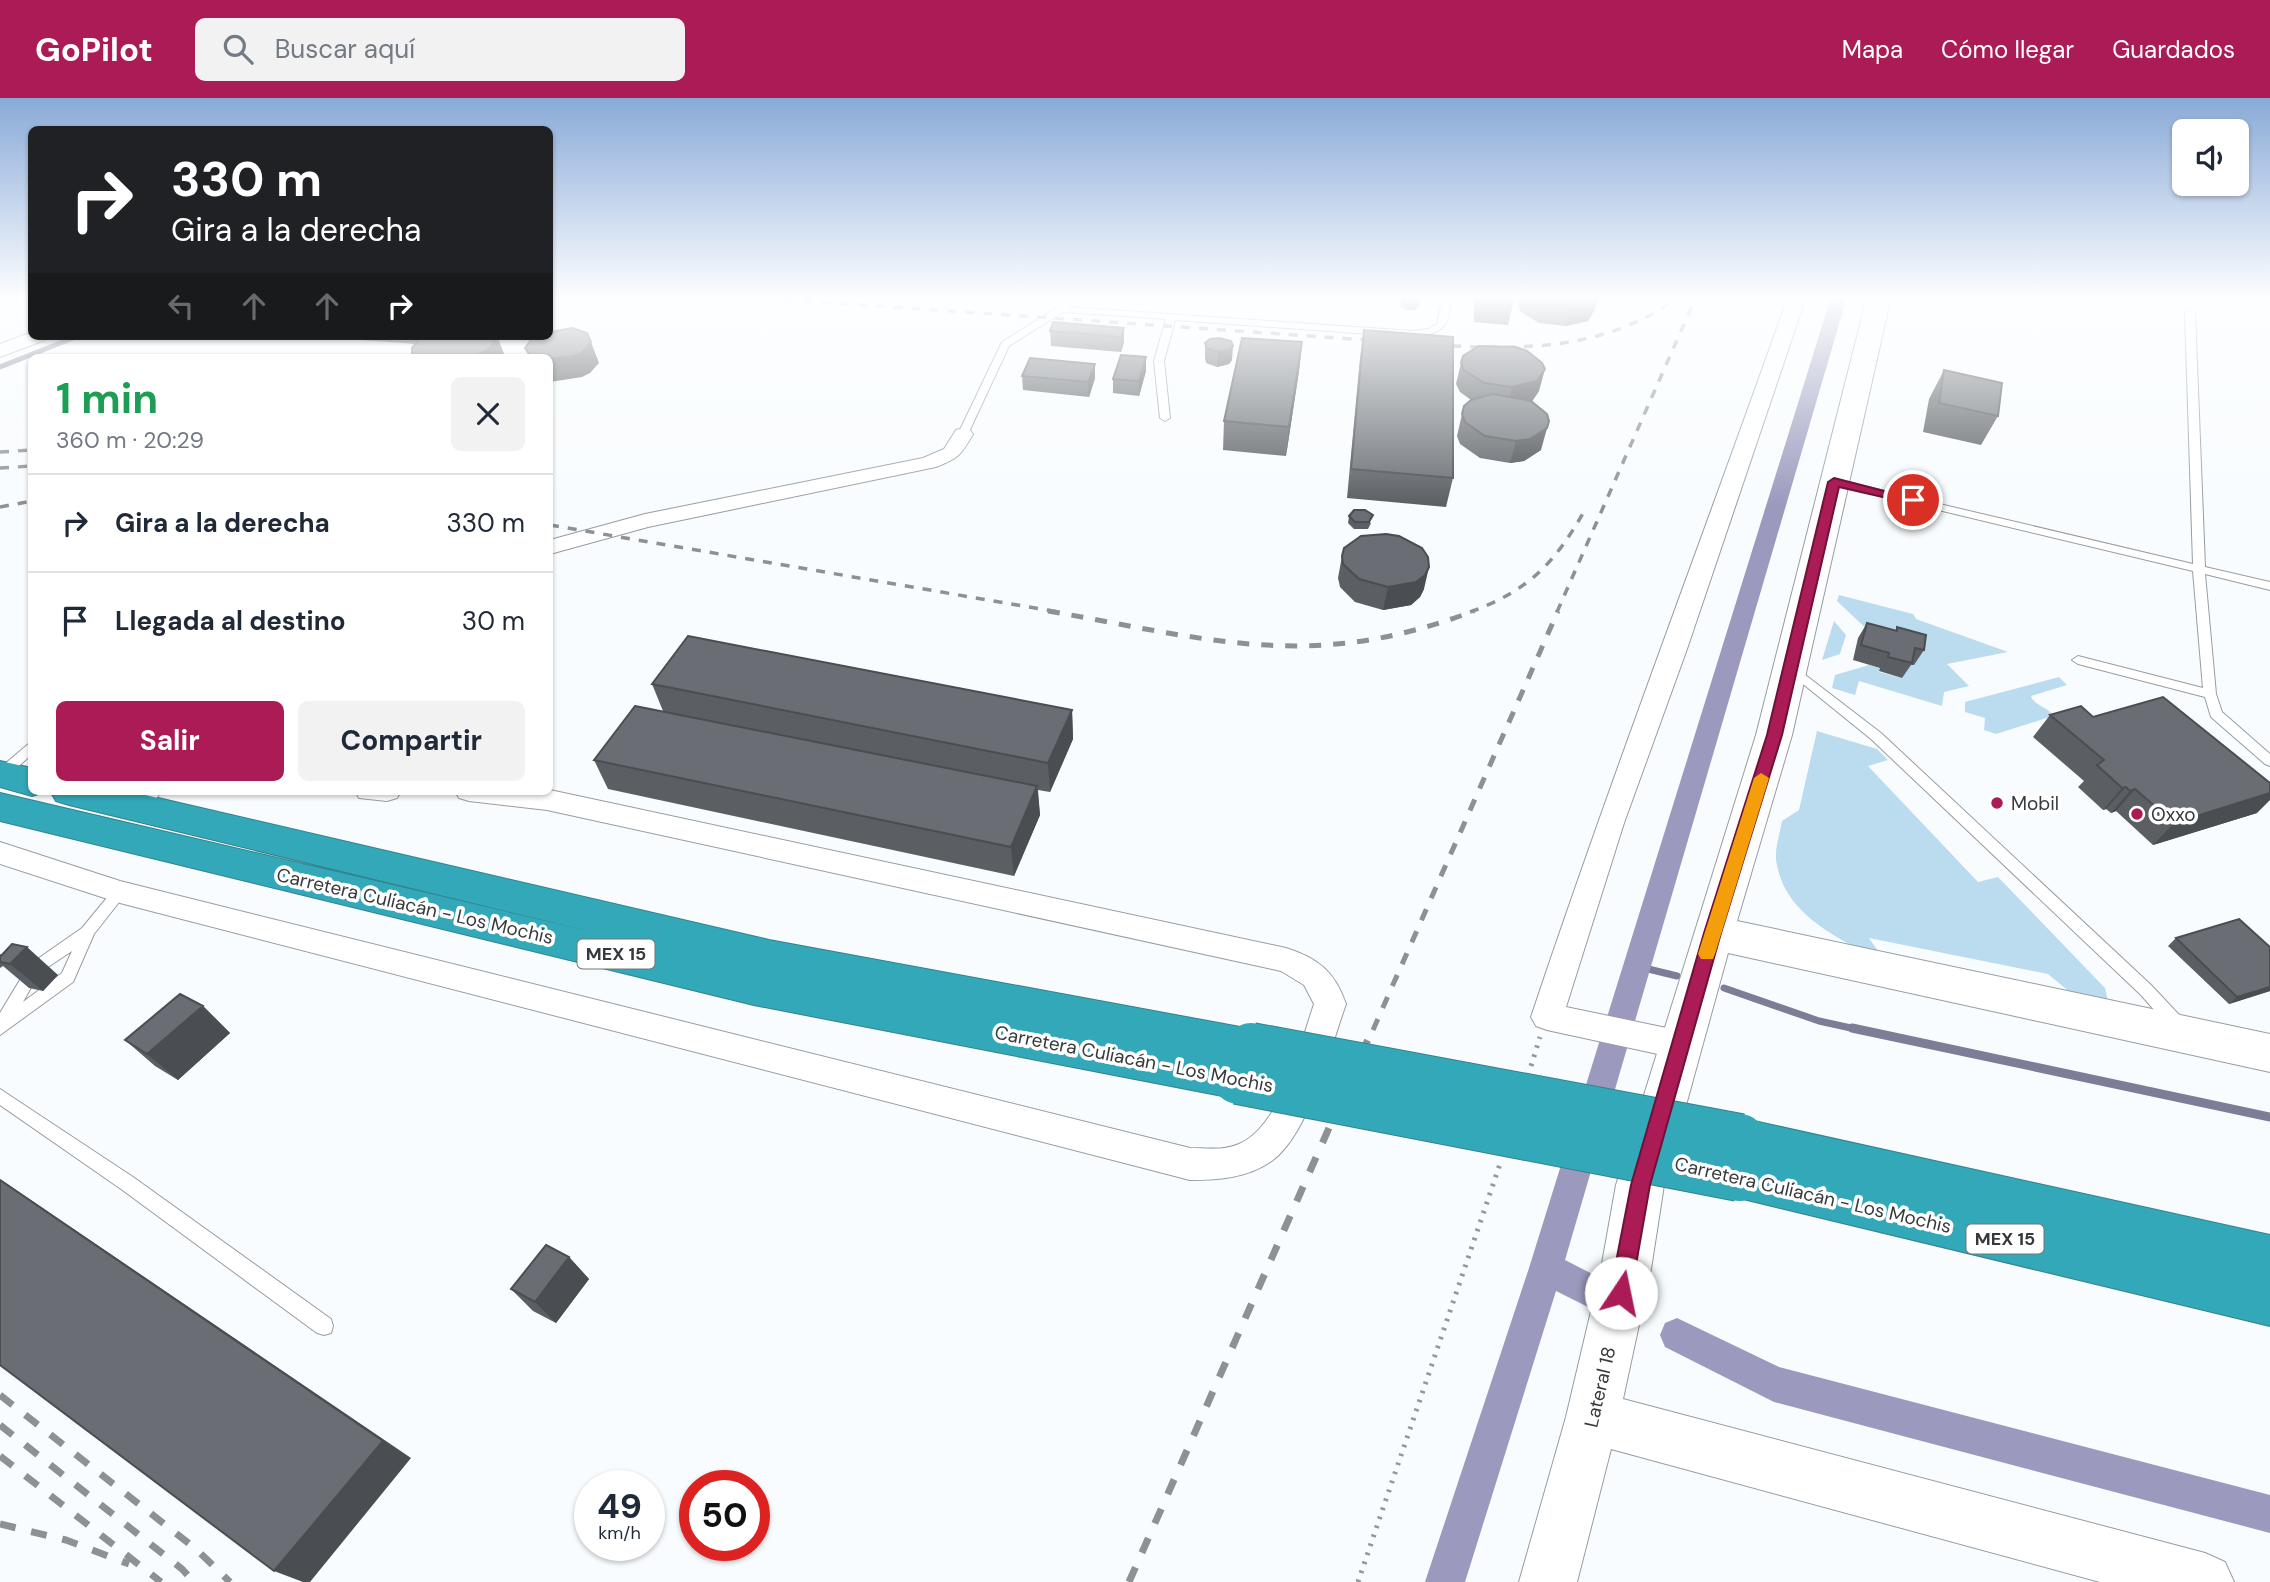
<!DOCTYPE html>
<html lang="es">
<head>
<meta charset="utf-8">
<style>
  :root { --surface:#fff; --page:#f2f2f3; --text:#1f2937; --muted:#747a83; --line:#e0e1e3; --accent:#ab1b55 }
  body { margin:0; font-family:"DM Sans",sans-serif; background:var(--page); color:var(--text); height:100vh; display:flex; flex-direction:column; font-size:26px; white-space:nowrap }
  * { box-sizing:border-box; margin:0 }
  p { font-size:23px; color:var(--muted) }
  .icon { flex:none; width:38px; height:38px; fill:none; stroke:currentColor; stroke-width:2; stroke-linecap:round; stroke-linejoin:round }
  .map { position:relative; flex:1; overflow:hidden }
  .drawer { position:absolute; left:28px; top:256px; width:525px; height:441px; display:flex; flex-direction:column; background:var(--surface); border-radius:10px; box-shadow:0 2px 5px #0004 }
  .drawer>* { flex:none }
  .guide { position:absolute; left:28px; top:28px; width:525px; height:214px; border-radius:10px; box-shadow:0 2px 5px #0004; background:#202124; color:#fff; overflow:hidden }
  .controls { position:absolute; left:2172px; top:21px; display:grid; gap:14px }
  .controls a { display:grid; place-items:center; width:77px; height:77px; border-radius:10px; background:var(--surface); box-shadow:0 2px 5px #0004; font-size:35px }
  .speed { position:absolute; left:574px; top:1372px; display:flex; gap:14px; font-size:35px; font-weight:700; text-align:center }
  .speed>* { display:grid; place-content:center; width:91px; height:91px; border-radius:50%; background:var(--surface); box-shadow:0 2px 5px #0004; line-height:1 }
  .speed small { font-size:18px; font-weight:400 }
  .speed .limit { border:10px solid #d22; background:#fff; color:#111 }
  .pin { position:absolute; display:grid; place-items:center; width:60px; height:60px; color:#fff; margin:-30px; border:4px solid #fff; border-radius:50%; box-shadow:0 2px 7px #0007 }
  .me { position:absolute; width:77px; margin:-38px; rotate:11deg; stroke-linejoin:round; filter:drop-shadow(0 0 5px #0008) }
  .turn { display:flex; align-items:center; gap:24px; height:147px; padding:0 28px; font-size:32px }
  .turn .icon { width:91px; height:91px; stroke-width:2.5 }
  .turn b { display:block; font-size:49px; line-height:60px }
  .lanes { display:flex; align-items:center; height:66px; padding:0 28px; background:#0003; justify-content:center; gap:35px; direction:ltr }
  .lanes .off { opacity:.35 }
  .round { display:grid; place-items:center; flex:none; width:74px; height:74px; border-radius:10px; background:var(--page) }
  .summary { display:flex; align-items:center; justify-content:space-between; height:119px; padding:0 28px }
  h1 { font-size:42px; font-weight:700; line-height:52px; color:#1e9e55 }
  .button { display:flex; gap:14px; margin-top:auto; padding:14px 28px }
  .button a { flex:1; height:80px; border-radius:10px; background:var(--accent); color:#fff; font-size:28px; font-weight:700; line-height:80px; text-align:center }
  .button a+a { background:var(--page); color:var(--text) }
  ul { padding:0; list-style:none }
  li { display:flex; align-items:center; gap:21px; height:98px; padding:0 28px; border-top:2px solid var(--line) }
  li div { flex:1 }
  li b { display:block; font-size:26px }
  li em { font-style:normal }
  header { display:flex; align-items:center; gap:42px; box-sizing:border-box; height:98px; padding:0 35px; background:var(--accent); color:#fff }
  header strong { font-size:33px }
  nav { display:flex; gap:38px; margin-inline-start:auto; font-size:24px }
  .search { width:490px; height:63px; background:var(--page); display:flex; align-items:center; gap:18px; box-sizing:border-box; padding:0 24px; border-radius:10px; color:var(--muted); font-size:26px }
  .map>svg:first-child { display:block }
  .green { fill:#bbdbee }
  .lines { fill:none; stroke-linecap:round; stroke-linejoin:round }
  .stream-far2 { stroke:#7d7d97; stroke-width:5 }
  .stream-far1 { stroke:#7d7d97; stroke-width:7 }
  .stream { stroke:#7d7d97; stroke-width:9 }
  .canal { fill:#9b9abe; fill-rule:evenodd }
  .lane-casing { stroke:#969da2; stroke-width:2 }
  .street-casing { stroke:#969da2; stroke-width:2 }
  .secondary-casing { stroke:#969da2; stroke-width:2 }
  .highway-casing { stroke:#34828d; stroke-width:2 }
  .path { stroke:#949799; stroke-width:5; stroke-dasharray:2.5 7; stroke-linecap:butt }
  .lane { fill:#fff; fill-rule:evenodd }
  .street { fill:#fff; fill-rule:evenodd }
  .secondary { fill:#fff; fill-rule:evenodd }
  .highway { fill:#33a8b8; fill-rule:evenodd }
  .rail-far2 { stroke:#8e9193; stroke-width:3.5; stroke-dasharray:9 9; stroke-linecap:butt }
  .rail-far1 { stroke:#8e9193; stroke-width:5; stroke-dasharray:12 12; stroke-linecap:butt }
  .rail { stroke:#8e9193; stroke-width:7; stroke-dasharray:16 16; stroke-linecap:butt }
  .highway-bridge-casing { stroke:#34828d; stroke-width:52; stroke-linecap:butt }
  .highway-bridge { stroke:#33a8b8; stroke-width:50 }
  .wall { fill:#5b5f64 }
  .shaded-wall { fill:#4a4d51 }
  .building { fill:#6a6e74; stroke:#4a4d51; stroke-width:2 }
  .route { fill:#ab1b55; stroke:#6f1237; stroke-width:2 }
  .slow { fill:#f59e0b }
  .poi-dot { fill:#ab1b55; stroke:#fff; stroke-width:2.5 }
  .labels { text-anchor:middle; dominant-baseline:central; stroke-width:7; stroke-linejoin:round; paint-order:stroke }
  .shield { fill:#fff; stroke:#737576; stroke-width:2 }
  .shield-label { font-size:18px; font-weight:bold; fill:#373a3c }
  .poi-label { font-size:19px; fill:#373a3c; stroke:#fff; text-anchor:start }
  .street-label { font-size:19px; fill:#373a3c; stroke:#fff }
</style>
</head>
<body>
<header>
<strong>GoPilot</strong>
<div class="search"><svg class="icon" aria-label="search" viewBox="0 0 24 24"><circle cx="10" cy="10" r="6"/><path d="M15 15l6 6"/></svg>Buscar aquí</div>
<nav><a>Mapa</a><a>Cómo llegar</a><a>Guardados</a></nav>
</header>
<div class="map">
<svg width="2270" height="1484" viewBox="0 0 2270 1484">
  <rect width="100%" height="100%" fill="#f9fcfe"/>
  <path class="green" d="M1839,497L1913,516L1916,521L2008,554L1947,566L1969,588L1944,594L1942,608L1859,583L1855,597L1832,590L1835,577L1869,567L1880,570L1879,574L1902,580L1905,565L1914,567L1874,538L1837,503Z
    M1834,523L1846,537L1840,556L1822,562Z
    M2059,579L2067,587L2031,598C2034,608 2049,609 2053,618L1996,636L1984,632L1985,620L1965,614V604Z
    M1817,633L1877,651L1888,662L1868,668L1978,784L1998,779L2105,890L2108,903L2071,895L2048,876L1869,840L1887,866C1843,842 1783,819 1776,761C1775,750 1780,735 1782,723L1799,712Z"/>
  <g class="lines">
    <path class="stream-far2" d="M0,269L78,238"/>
    <path class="stream-far1" d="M1636,868L1677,878
      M1724,890L1819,923L1860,932"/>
    <path class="stream" d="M1852,930L2270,1019"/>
    <path class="canal" d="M1831,199H1847L1565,1162L1610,1185L1615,1197L1610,1209L1598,1214L1556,1193L1465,1484H1425L1529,1170Z
      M1677,1220L1779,1269L2270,1397V1435L1774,1304L1665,1249L1660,1237L1665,1225Z"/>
    <defs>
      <path id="lane" d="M1066,199H1075L1068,209L1412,233L1428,231L1437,226L1443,199H1451C1449,230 1443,236 1412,239L1175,222L1164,263L1170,320L1165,323L1160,320L1154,263L1166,221L1063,214L1009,248L968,336L959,338L958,336L1002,244L1058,209Z
        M2190,212L2195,215L2205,469L2270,484V492L2205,476L2216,596L2222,614L2270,656V668L2265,666L2211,619L2205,599L2078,566L2072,562L2078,558L2203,590L2193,473L1834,387L1829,384L1834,381L2193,466L2185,215Z
        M1791,566L1881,635L2151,887L2183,921L2185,926L2183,931L2177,933L2171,931L2141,897L1871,641L1787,573L1785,570Z
        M32,643V656L7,679L0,680V670Z
        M120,788L125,790L127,794L94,836L73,884L0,937V915L29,867L82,830L115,790ZM72,853L62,875L23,904L39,875Z
        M0,991L133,1079L331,1221L333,1228L331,1235L324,1237L317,1235L121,1091L0,1007Z"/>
      <path id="street" d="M1788,199H1806L1687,551L1624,725L1566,909L1681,933L1692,937L1697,947L1692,957L1681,961L1547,932L1536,928L1531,919C1612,677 1703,439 1788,199Z
        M32,234V238H47L45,242L0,259V246Z
        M963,330L970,332L973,336C961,357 959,360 936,369L648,429L550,456V442L645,416L923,360L944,351L956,332Z
        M550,692L1286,850C1318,860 1335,874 1346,906C1331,948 1309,1035 1273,1062C1248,1080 1219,1082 1190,1082L120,805L0,766V744L120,783L1190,1050C1205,1050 1224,1053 1239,1046C1281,1028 1300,947 1314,906L1304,887L1281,873L547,712L469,703L459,700L455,693Z
        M131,693H161C152,708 142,722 123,716L119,709Z
        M355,693H401L397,700L387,703L359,700Z"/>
      <path id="secondary" d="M1867,199H1891L1792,637L1737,823L2270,936V974L1728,855L1664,1087L1651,1171L1623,1301L2205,1455L2225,1464L2234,1484H2100L1611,1351L1577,1484H1519L1566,1319L1601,1171L1616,1087L1756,637Z"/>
      <path id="highway" d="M0,663L32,670V693L45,694L32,698L0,689Z
        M50,693H128L769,842L1251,931L1266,937L1273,950L1266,963L1254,968L1260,981L1254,995L1238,1001L754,907L0,723V695L597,835L69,707L56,703Z
        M1740,1020L2270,1137V1228L1739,1100L1722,1094L1715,1078L1722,1062L1731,1059L1724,1056L1717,1041L1724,1026Z"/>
    </defs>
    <use href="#lane" class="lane-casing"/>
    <use href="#street" class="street-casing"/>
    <use href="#secondary" class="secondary-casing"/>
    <use href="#highway" class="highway-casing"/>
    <path class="path" d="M1531,968L1540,939
      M1358,1484L1500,1066"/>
    <use href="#lane" class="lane"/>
    <use href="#street" class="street"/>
    <use href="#secondary" class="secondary"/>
    <use href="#highway" class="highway"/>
    <path class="rail-far2" d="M750,199L1382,243
      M1434,247C1523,252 1604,253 1679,199
      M0,354L32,352
      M0,370L32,368
      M0,409L32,403
      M550,427L1058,514
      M1470,514C1530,492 1555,465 1586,410
      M1557,514L1696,199"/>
    <path class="rail-far1" d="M1048,513C1138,528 1232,553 1324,547C1376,544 1426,531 1474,513
      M1373,932L1558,513"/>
    <path class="rail" d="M0,1297L196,1451L230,1484
      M0,1327L182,1471L194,1484
      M0,1358L161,1484
      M0,1426L66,1442L129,1466
      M1129,1484L1373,930"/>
    <defs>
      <path id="highway-bridge" d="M1251,950L1740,1041
        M1238,981L1739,1078"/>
    </defs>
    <use href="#highway-bridge" class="highway-bridge-casing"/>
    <use href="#highway-bridge" class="highway-bridge"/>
  </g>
  <path class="wall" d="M1403,199H1421H1418L1421,201L1419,208L1414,212H1406L1400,208L1402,201Z
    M1474,199H1512L1513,206L1508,227L1474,224Z
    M1520,199H1599L1594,213L1588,223L1566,228L1539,225L1521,214L1518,207Z
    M1124,230V244L1121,254L1051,248L1050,233Z
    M1364,232L1453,380L1446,409L1347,400L1360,260Z
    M310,238H497L505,258L504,259H414L412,256L415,246Z
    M1302,244L1299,273L1286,358L1223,352L1224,323Z
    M1205,245L1232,262L1229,266L1217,269L1206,265L1205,260Z
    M1146,259V273L1139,298L1113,295V281Z
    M1461,265L1539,293L1532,303L1541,352L1524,363L1510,365L1480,360L1460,346L1457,338L1462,316L1471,302L1460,294L1456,286Z
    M1944,272L1998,318L1981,347L1923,334L1929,301Z
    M1022,278L1095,280L1089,299L1023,292Z
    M1354,412L1371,425L1368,431H1354L1348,425L1349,418Z
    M1342,458L1424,491L1420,499L1411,507L1383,512L1355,504L1340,489L1338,480Z
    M1867,525L1895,533L1897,529L1924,552L1914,567H1911L1902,580L1879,573L1880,570L1853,562L1858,540Z
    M652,586L1072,612L1073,641L1050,694L1038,692L1040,717L1014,778L608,691L594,662L663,613Z
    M2050,617L2093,619L2257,715L2153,747L2116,713L2111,715L2106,711L2103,712L2078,689L2084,683L2033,639Z
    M2176,840L2270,849V893L2229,906L2168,848Z
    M0,856L2,857L58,877L43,893L29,890L3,868L0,870Z
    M203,908L230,935L178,982L155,968L125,942Z
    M569,1159L589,1181L556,1225L533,1213L511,1191Z"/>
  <path class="shaded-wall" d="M1596,199H1599L1594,213L1588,223L1566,228L1572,207Z
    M1421,201L1419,208L1414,212L1416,205Z
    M1124,230V244L1121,254V239Z
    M413,238H425L417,246Z
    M495,238H497L504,259H474Z
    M591,244L599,265L590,275L582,279L550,284V261Z
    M1302,244L1299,273L1286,358L1289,329Z
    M1233,248L1232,262L1229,266L1217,269L1218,254Z
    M1146,259V273L1139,298V283Z
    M1095,266V280L1089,299L1088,284Z
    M1545,271L1539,293L1531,305L1507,311L1512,289Z
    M1549,323L1541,352L1524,363L1510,365L1516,343Z
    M1429,469L1424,491L1420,499L1411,507L1383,512L1388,489Z
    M1072,612L1073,641L1050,694L1048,665Z
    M1037,688L1040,717L1014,778L1011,749Z
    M2126,689L2106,711L2103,712L2122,690Z
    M2135,691L2116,713L2111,715L2130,693Z
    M2270,695V702L2257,715L2153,747L2174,725Z
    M27,849L58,877L43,893L10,866Z
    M2270,889V893L2229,906L2237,899Z
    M203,908L230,935L178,982L147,956Z
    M0,1081L411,1360L310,1484H303L274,1473Z
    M569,1159L589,1181L556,1225L535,1204Z"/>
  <path class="building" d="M1403,199H1418L1421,201L1416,205H1407L1402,201Z
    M1479,199H1512L1513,206L1479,203Z
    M1537,199H1596L1594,202L1572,207L1545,203Z
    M1053,224L1124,230L1121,239L1050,233Z
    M572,230L587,235L591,244L583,254L574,258L550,261V259H531L525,250L533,239L536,238H550V234Z
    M1364,232L1453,239V380L1351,371Z
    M423,238H495L491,249L474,259H417L412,256V250Z
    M1219,240L1231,243L1233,248L1230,252L1218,254L1207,250L1205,245L1210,241Z
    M1242,240L1302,244L1289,329L1224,323Z
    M1479,248L1516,249L1527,253L1542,265L1545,271L1537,283L1512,289L1484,285L1464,272L1461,265L1463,258Z
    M1121,257L1146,259L1139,283L1113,281Z
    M1030,260L1095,266L1088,284L1022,278Z
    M1944,272L2002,285L1998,318L1939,305Z
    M1493,296L1531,303L1547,316L1549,323L1547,330L1530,341L1516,343L1485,338L1465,324L1462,316L1464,308L1471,302Z
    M1354,412H1365L1373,417L1369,424H1355L1349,418Z
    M1386,436L1399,438L1422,450L1428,459L1429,469L1425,477L1416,484L1388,489L1359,481L1343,466L1342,458L1344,450L1361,438Z
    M1867,525L1897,533V529L1926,537L1924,552L1915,550L1912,565L1888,559L1889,555L1861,547Z
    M688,538L1072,612L1048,665L652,586Z
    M2163,599L2270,685V695L2174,725L2135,691L2130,693L2126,689L2122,690L2097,667L2104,662L2050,617L2081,608L2093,619Z
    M635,608L1037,688L1011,749L594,662Z
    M2239,821L2270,849V889L2237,899L2176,840Z
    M12,846L27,849L10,866L0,864V859Z
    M180,896L203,908L147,956L125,942Z
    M0,1082L383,1343L274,1473L0,1267Z
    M546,1147L569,1159L535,1204L511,1191Z"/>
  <linearGradient id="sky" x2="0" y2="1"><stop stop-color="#89aad7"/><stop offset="0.49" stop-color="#fcfeff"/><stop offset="1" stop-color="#fcfeff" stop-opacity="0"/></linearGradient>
  <rect width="2270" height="407" fill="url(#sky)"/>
  <path class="route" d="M1834,380L1919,402L1913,406L1839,389L1782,637L1721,835L1650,1087L1631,1195L1628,1203L1621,1206L1613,1203L1610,1195L1631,1087L1704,835L1767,637L1828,384Z"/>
  <path class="slow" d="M1761,675L1769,680L1715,856L1713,861H1701L1698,856L1754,680Z"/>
  <g class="poi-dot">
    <circle cx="1997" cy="705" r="7"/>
    <circle cx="2137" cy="716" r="7"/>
  </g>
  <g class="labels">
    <g class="shield">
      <rect x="577.5" y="841.5" width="77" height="29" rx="5"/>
      <rect x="1966.5" y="1126.5" width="77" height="29" rx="5"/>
    </g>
    <g class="shield-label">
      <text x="616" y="856">MEX 15</text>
      <text x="2005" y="1141">MEX 15</text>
    </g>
    <g class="poi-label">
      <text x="2011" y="705">Mobil</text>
      <text x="2151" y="716">Oxxo</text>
    </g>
    <g class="street-label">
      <text transform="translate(415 808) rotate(13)">Carretera Culiacán - Los Mochis</text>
      <text transform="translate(1134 961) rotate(11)">Carretera Culiacán - Los Mochis</text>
      <text transform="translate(1813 1097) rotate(13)">Carretera Culiacán - Los Mochis</text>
      <text transform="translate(1600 1289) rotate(-77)">Lateral 18</text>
    </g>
  </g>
</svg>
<div class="controls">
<a><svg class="icon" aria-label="sound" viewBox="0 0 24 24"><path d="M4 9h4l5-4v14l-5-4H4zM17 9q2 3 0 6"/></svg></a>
</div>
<div class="speed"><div>49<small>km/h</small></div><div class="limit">50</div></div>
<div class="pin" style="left:1913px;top:402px;background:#d93025"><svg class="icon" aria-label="arrive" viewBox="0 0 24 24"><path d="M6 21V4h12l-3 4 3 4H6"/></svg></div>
<svg class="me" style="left:1621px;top:1195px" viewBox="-20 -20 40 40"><circle r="19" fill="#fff"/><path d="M0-13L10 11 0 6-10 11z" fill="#ab1b55"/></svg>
<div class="guide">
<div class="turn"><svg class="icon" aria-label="right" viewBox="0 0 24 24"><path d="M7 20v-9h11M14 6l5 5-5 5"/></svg><div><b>330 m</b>Gira a la derecha</div></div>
<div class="lanes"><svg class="icon off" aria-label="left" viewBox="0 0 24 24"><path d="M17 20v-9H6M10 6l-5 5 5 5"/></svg><svg class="icon off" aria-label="ahead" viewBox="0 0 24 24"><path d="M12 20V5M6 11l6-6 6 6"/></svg><svg class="icon off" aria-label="ahead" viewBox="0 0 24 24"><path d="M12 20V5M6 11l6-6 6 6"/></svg><svg class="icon" aria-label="right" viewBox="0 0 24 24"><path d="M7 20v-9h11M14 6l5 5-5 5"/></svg></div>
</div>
<section class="drawer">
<div class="summary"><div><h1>1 min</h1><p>360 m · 20:29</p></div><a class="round"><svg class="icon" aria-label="close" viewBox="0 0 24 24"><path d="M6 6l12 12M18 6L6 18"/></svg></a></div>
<ul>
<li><svg class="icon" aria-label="right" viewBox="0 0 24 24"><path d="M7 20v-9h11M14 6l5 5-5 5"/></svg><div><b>Gira a la derecha</b></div><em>330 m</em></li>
<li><svg class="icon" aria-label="arrive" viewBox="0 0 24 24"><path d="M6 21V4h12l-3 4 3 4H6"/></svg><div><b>Llegada al destino</b></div><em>30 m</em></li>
</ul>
<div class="button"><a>Salir</a><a>Compartir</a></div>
</section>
</div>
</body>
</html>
